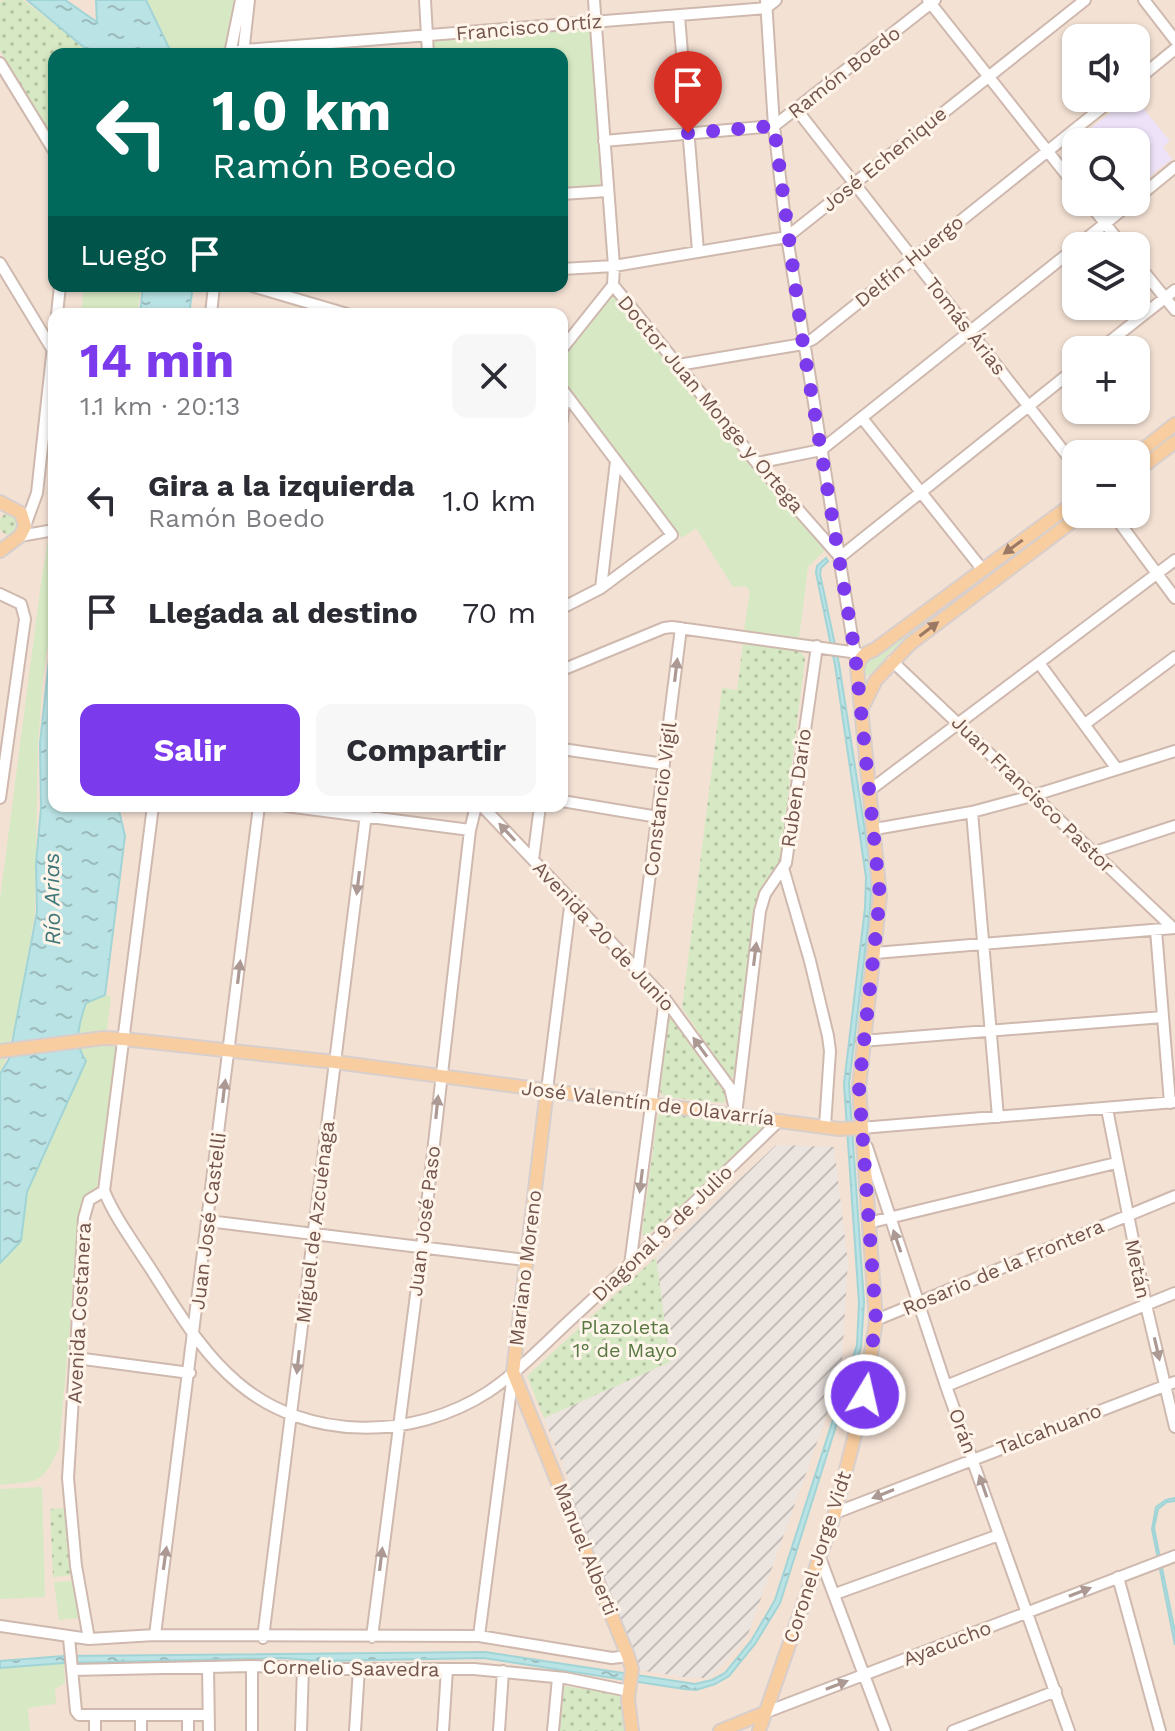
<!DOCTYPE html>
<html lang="es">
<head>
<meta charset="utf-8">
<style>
  :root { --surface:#fff; --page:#f7f7f7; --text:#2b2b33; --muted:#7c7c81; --accent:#7c3aed }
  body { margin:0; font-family:"Work Sans",sans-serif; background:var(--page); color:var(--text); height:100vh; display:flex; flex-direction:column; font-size:30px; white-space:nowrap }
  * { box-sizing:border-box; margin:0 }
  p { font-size:26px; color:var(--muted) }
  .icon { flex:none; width:44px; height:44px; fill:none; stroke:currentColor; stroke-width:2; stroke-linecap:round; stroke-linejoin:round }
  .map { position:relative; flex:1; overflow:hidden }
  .details { position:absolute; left:48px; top:308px; width:520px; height:504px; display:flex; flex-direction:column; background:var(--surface); border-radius:16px; box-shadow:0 2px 6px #0004 }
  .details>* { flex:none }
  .top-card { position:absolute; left:48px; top:48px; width:520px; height:244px; border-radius:16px; box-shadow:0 2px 6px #0004; background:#00695c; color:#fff; overflow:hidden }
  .controls { position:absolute; left:1062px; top:24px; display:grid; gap:16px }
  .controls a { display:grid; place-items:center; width:88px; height:88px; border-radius:16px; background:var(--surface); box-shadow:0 2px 6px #0004; font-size:40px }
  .pin { position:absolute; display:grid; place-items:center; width:68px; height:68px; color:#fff; margin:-82px -34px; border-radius:50% 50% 50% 0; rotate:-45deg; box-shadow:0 0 8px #0007 }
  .pin .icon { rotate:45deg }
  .me { position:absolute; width:88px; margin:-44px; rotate:9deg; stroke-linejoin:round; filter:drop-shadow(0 0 6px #0008) }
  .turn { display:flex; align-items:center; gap:28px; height:168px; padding:0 32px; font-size:36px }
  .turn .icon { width:104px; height:104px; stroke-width:2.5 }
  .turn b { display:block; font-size:56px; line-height:68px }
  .then { display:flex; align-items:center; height:76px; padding:0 32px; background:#0003; gap:16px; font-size:30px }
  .round { display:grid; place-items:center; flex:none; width:84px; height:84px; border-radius:16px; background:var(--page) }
  .summary { display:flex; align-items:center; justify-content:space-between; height:136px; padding:0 32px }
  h1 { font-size:48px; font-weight:700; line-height:60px; color:var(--accent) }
  .primary-button { display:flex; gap:16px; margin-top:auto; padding:16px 32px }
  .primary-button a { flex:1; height:92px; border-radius:16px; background:var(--accent); color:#fff; font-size:32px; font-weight:700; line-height:92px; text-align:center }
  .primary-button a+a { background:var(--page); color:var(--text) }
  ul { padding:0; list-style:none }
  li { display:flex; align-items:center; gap:24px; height:112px; padding:0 32px }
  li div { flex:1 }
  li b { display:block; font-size:30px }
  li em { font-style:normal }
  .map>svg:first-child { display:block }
  .residential { fill:#f3e1d4; fill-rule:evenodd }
  .industrial { fill:url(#industrial-furrows) }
  .education { fill:#ede2f8 }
  .grass { fill:#d7e9c4 }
  .park { fill:url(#park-dots) }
  .water { fill:url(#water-ripples); stroke:#a1d4d6; stroke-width:2 }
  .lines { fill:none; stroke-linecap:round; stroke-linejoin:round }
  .minor-casing { stroke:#cfb9af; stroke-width:14 }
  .major-casing { stroke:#d8cfcd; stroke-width:16 }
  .minor { stroke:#fff; stroke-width:10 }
  .major { stroke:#f8cd9f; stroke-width:12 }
  .oneway { fill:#9c7964 }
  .oneway2 { fill:#ac9993 }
  .route { stroke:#7c3aed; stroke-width:14; stroke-dasharray:0 25.2 }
  .labels { text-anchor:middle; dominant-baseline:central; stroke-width:6; stroke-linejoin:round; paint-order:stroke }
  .street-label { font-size:20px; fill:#74554b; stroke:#fff5eb }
  .park-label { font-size:20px; fill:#597943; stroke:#fff5eb }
  .water-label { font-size:22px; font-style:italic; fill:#3f7679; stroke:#fff5eb }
</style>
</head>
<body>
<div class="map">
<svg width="1175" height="1731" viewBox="0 0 1175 1731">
  <defs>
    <pattern id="industrial-furrows" width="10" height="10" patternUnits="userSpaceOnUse" patternTransform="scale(2)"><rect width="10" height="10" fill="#ece4df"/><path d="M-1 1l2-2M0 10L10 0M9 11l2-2" fill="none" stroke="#c4bcb7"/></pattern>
    <pattern id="park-dots" width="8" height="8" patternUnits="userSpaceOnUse" patternTransform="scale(2)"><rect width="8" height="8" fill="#d7e9c4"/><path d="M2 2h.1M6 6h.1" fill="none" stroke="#b3c0a1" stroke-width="1.8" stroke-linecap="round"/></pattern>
    <pattern id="water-ripples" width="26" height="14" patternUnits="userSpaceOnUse" patternTransform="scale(2)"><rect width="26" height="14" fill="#bae3e5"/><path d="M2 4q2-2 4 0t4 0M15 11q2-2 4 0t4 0" fill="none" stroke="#9cbbbc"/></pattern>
  </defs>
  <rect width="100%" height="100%" fill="#fcf0e5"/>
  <path class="residential" d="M0,0H1175V1731H0ZM1076,38H1136V98H1076ZM54,54H562V286H54ZM1076,142H1136V202H1076ZM1076,246H1136V306H1076ZM54,314H562V806H54ZM1076,350H1136V410H1076ZM1076,454H1136V514H1076Z"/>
  <path class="industrial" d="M776,1145L834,1147L848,1263L841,1376L747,1637L710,1678H690L638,1670L630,1663L561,1485L569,1481L544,1418L670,1362L656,1257Z"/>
  <path class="education" d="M1129,98H1135L1170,141L1163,147L1172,159L1136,187V142H1076V168L1066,154V148Z"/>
  <path class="grass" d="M147,0H234L224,54H173Z
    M585,28L590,32L601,181L596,188L562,190V54H433L432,45L438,38Z
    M84,286H141L137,314H81Z
    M609,297H615L825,550L808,567L799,638L744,630L750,590L745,586L733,587L696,528L682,538L562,383V359Z
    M54,504V606L43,677L38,744L35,913L17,1016L5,1062L0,1072V899L41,583Z
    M1076,507V513L889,653L873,676L865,675L863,668L866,663Z
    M105,995L111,996L105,1046L117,1047L97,1187L81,1204L59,1448C41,1486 40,1480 0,1485V1263L21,1241L27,1192L86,1061C74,1043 80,1023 86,1003Z
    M42,1487L45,1597L0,1599V1489Z
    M73,1581L79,1618L59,1620L54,1582Z
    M64,1663L65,1683L55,1689L56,1704L28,1708L30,1731H0V1668Z"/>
  <path class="park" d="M4,0H23L81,44L82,54H54V145L0,51V2Z
    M-1 524a11 11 0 1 1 22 0a11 11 0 1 1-22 0Z
    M743,643L799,650L805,658L780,862L757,899L736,1075L730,1078L682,1008L722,688L737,690Z
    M674,1018L728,1096L724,1103L664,1097L660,1091L668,1019Z
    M664,1112L760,1124L763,1127L762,1132L645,1238L642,1232L657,1119L659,1113Z
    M656,1257L670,1362L544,1418L527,1376Z
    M65,1508L72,1575L53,1577L50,1509Z
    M564,1686L624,1695L626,1731H560Z"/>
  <path class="water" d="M27,0H65L97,22L96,0H146L172,54H92Z
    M143,286H193L189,314H140Z
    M826,558L828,561L821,568L820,574L839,664L872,876L870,910L849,1084L864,1302L861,1347L780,1603L755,1644L729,1676L715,1684L696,1690L684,1689L484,1658L319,1661L283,1658L64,1663L0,1668V1661L64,1656L485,1652L695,1684L712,1680L725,1673L751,1641L775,1600L857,1345L859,1303L844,1084L865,908L866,877L835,665L816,573L817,566Z
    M54,614V806H118L125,836L105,995L86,1003C79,1023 73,1043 86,1061L27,1192L21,1241L0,1263V1074L9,1059L37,912L36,863L41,808L40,743Z
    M1175,1498V1501L1167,1502L1158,1509L1154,1528L1175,1632V1645L1152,1529L1156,1507L1166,1500Z"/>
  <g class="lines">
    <defs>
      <path id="minor" d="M425,0L428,54
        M594,0L614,266L613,285L757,463L839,556
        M766,0L774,126L787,237L857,667
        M928,0L1076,187
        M1144,0L1175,40
        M679,16L698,251
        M231,51L766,8L776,0
        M230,54L241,0
        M243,54L249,0
        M0,63L54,151
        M1136,81L1175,49
        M797,110L1076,467
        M604,141L774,126L935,0
        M562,194L607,191
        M1136,199L1175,167
        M1088,202L1123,246
        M1077,246L1132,202
        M1136,262L1175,310
        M0,263L52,349
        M562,269L614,266L787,237L1085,0
        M252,286L347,314
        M57,314L60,286
        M211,314L214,286
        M562,349L613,285
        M1099,350L1175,290
        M678,365L803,344L813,339L1114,98
        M562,389L672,535L601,588L562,608
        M862,418L982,569
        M562,420L565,393
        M757,463L821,450L1076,247
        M1113,514L1175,598
        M25,526L37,493L54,337
        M20,536L54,530
        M840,557L1076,368
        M601,588L616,461
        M0,594L21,604L25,619L0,798
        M892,661L1173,928
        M1039,663L1117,769
        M562,670L664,628L672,627L858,653
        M1085,724L1175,657
        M562,749L664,764
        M870,790L1175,560
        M562,801L658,817
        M286,806L470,830
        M482,806L665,999L730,1088L734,1105
        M972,812L998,1117
        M875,829L972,812L1035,795L1175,751
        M1095,852L1175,826
        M533,860L540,806
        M783,868L810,961L828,1036L830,1051L825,1126
        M1156,930L1170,1103
        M875,953L1175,928
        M638,969L681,628
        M862,1041L1163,1017
        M547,1090L571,899
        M1107,1109L1146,1305L1175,1427
        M736,1115L760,911L765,894L786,863L817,646
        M862,1132L861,1128L1175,1102
        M867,1147L946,1386L1069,1731
        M104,1191C116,1220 137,1247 154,1274C179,1313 202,1353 238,1383C307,1442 414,1440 488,1392C521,1370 549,1339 579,1312C647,1249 713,1184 780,1120
        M104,1191L153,806
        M208,1221L525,1260
        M868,1223L1116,1163
        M630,1265L665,999
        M876,1320L1175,1196
        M76,1358L190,1373
        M946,1386L1175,1293
        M835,1513L1175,1382
        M819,1555L885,1731
        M1118,1577L1160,1731
        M835,1594L999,1535
        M0,1626L89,1639L155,1635L479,1636L612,1658L628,1656
        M155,1635L259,806
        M479,1636L513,1374
        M372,1637L422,1248L470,830L476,806
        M69,1638L76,1711L79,1715H208
        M263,1638L367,806
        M89,1639L76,1566L68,1478L84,1218L89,1200L104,1191
        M252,1666V1731
        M208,1667L209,1731
        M72,1670L252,1666L317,1669H474L565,1678L629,1691
        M764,1713L1175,1556
        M95,1715V1731
        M188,1715V1731
        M141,1731V1715
        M301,1731L303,1667
        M355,1731L359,1668
        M443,1731L447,1669
        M499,1731L503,1671
        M553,1731L558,1678
        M953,1731L1056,1691"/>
      <path id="major" d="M1136,455L1175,424
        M1136,472L1175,442
        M0,502L21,513L25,526L20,536L0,551
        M863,706L876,680L910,644L1082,514
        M0,1051L104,1038L123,1039L335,1062L839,1129L861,1128
        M547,1090L513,1372L628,1656L632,1669L628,1699L632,1731
        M720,1731L764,1713
        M759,1731L835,1513L865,1395L876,1320L859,1087L880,896L857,668C860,658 864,653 874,650L1076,501"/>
    </defs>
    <use href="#minor" class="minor-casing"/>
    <use href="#major" class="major-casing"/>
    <use href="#minor" class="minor"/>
    <use href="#major" class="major"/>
  </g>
  <defs><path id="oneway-solid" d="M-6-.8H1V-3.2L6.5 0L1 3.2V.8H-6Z" transform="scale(2)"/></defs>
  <g class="oneway">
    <use href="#oneway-solid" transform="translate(1013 547) rotate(144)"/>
    <use href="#oneway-solid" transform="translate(929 629) rotate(-37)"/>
  </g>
  <g class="oneway2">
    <use href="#oneway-solid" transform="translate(676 670) rotate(-83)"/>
    <use href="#oneway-solid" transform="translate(507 832) rotate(-133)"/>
    <use href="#oneway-solid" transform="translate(358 883) rotate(97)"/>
    <use href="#oneway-solid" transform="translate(755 954) rotate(-83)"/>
    <use href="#oneway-solid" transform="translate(239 972) rotate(-83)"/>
    <use href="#oneway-solid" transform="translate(700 1047) rotate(-126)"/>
    <use href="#oneway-solid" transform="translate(224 1091) rotate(-83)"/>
    <use href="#oneway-solid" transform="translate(437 1107) rotate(-84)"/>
    <use href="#oneway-solid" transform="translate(641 1181) rotate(97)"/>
    <use href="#oneway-solid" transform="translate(897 1241) rotate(-109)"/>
    <use href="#oneway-solid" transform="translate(1157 1349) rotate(77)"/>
    <use href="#oneway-solid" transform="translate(298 1362) rotate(96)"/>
    <use href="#oneway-solid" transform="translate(983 1486) rotate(-109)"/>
    <use href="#oneway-solid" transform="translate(883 1494) rotate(158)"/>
    <use href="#oneway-solid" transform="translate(165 1558) rotate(-82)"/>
    <use href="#oneway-solid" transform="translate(381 1559) rotate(-83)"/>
    <use href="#oneway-solid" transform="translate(1080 1592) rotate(-21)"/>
    <use href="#oneway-solid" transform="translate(837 1685) rotate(-21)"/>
  </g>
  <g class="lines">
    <path class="route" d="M688,133L774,126L803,344L855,653L880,896L859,1087L876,1320L865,1395"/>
  </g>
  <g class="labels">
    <g class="street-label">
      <text transform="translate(529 27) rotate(-5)">Francisco Ortíz</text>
      <text transform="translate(844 72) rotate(-38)">Ramón Boedo</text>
      <text transform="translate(884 159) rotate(-39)">José Echenique</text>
      <text transform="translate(909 261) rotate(-39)">Delfín Huergo</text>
      <text transform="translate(966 326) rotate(52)">Tomás Árias</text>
      <text transform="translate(711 404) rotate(50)">Doctor Juan Monge y Ortega</text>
      <text transform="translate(796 788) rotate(-82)">Ruben Dario</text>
      <text transform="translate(1033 794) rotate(44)">Juan Francisco Pastor</text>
      <text transform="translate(660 799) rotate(-83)">Constancio Vigil</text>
      <text transform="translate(604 936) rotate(47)">Avenida 20 de Junio</text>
      <text transform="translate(648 1103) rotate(7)">José Valentín de Olavarría</text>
      <text transform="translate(208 1221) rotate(-83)">Juan José Castelli</text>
      <text transform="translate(424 1221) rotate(-83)">Juan José Paso</text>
      <text transform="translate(315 1222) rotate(-83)">Miguel de Azcuénaga</text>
      <text transform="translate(662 1233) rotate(-44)">Diagonal 9 de Julio</text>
      <text transform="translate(1003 1267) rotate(-23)">Rosario de la Frontera</text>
      <text transform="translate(525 1268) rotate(-83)">Mariano Moreno</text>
      <text transform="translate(1138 1269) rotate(78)">Metán</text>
      <text transform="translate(79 1313) rotate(-87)">Avenida Costanera</text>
      <text transform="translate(1049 1429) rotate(-21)">Talcahuano</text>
      <text transform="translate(963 1431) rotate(70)">Orán</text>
      <text transform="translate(586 1549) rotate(68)">Manuel Alberti</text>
      <text transform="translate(817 1557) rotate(-72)">Coronel Jorge Vidt</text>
      <text transform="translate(947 1643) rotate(-21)">Ayacucho</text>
      <text transform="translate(351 1668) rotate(1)">Cornelio Saavedra</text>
    </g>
    <g class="park-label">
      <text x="625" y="1327">Plazoleta<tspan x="625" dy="23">1° de Mayo</tspan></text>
    </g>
    <g class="water-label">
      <text transform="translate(52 899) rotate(-91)">Río Arias</text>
    </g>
  </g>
</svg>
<div class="controls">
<a><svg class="icon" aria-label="sound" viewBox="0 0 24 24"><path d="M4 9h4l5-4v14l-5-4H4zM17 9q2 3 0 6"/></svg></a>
<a><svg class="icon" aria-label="search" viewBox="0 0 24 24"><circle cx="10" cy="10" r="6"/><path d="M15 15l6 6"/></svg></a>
<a><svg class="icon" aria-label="layers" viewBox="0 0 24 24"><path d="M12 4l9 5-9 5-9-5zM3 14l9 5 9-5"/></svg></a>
<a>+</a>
<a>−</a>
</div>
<div class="pin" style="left:688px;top:133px;background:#d93025"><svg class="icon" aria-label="arrive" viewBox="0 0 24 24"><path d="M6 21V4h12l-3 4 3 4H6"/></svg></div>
<svg class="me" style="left:865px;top:1395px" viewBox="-20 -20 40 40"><circle r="17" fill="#7c3aed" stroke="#fff" stroke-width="3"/><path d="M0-11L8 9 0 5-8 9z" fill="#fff"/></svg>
<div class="top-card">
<div class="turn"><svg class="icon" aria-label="left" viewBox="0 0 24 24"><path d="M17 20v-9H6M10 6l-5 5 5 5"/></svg><div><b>1.0 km</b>Ramón Boedo</div></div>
<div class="then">Luego<svg class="icon" aria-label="arrive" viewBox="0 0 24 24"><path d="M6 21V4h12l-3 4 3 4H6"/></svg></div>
</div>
<section class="details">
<div class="summary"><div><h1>14 min</h1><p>1.1 km · 20:13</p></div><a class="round"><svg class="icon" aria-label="close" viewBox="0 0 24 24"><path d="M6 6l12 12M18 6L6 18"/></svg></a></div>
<ul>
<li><svg class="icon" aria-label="left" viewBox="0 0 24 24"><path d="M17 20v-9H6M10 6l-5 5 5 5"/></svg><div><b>Gira a la izquierda</b><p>Ramón Boedo</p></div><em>1.0 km</em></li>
<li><svg class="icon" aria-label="arrive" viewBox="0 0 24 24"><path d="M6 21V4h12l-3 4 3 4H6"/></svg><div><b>Llegada al destino</b></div><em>70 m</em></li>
</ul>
<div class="primary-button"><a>Salir</a><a>Compartir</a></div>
</section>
</div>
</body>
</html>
